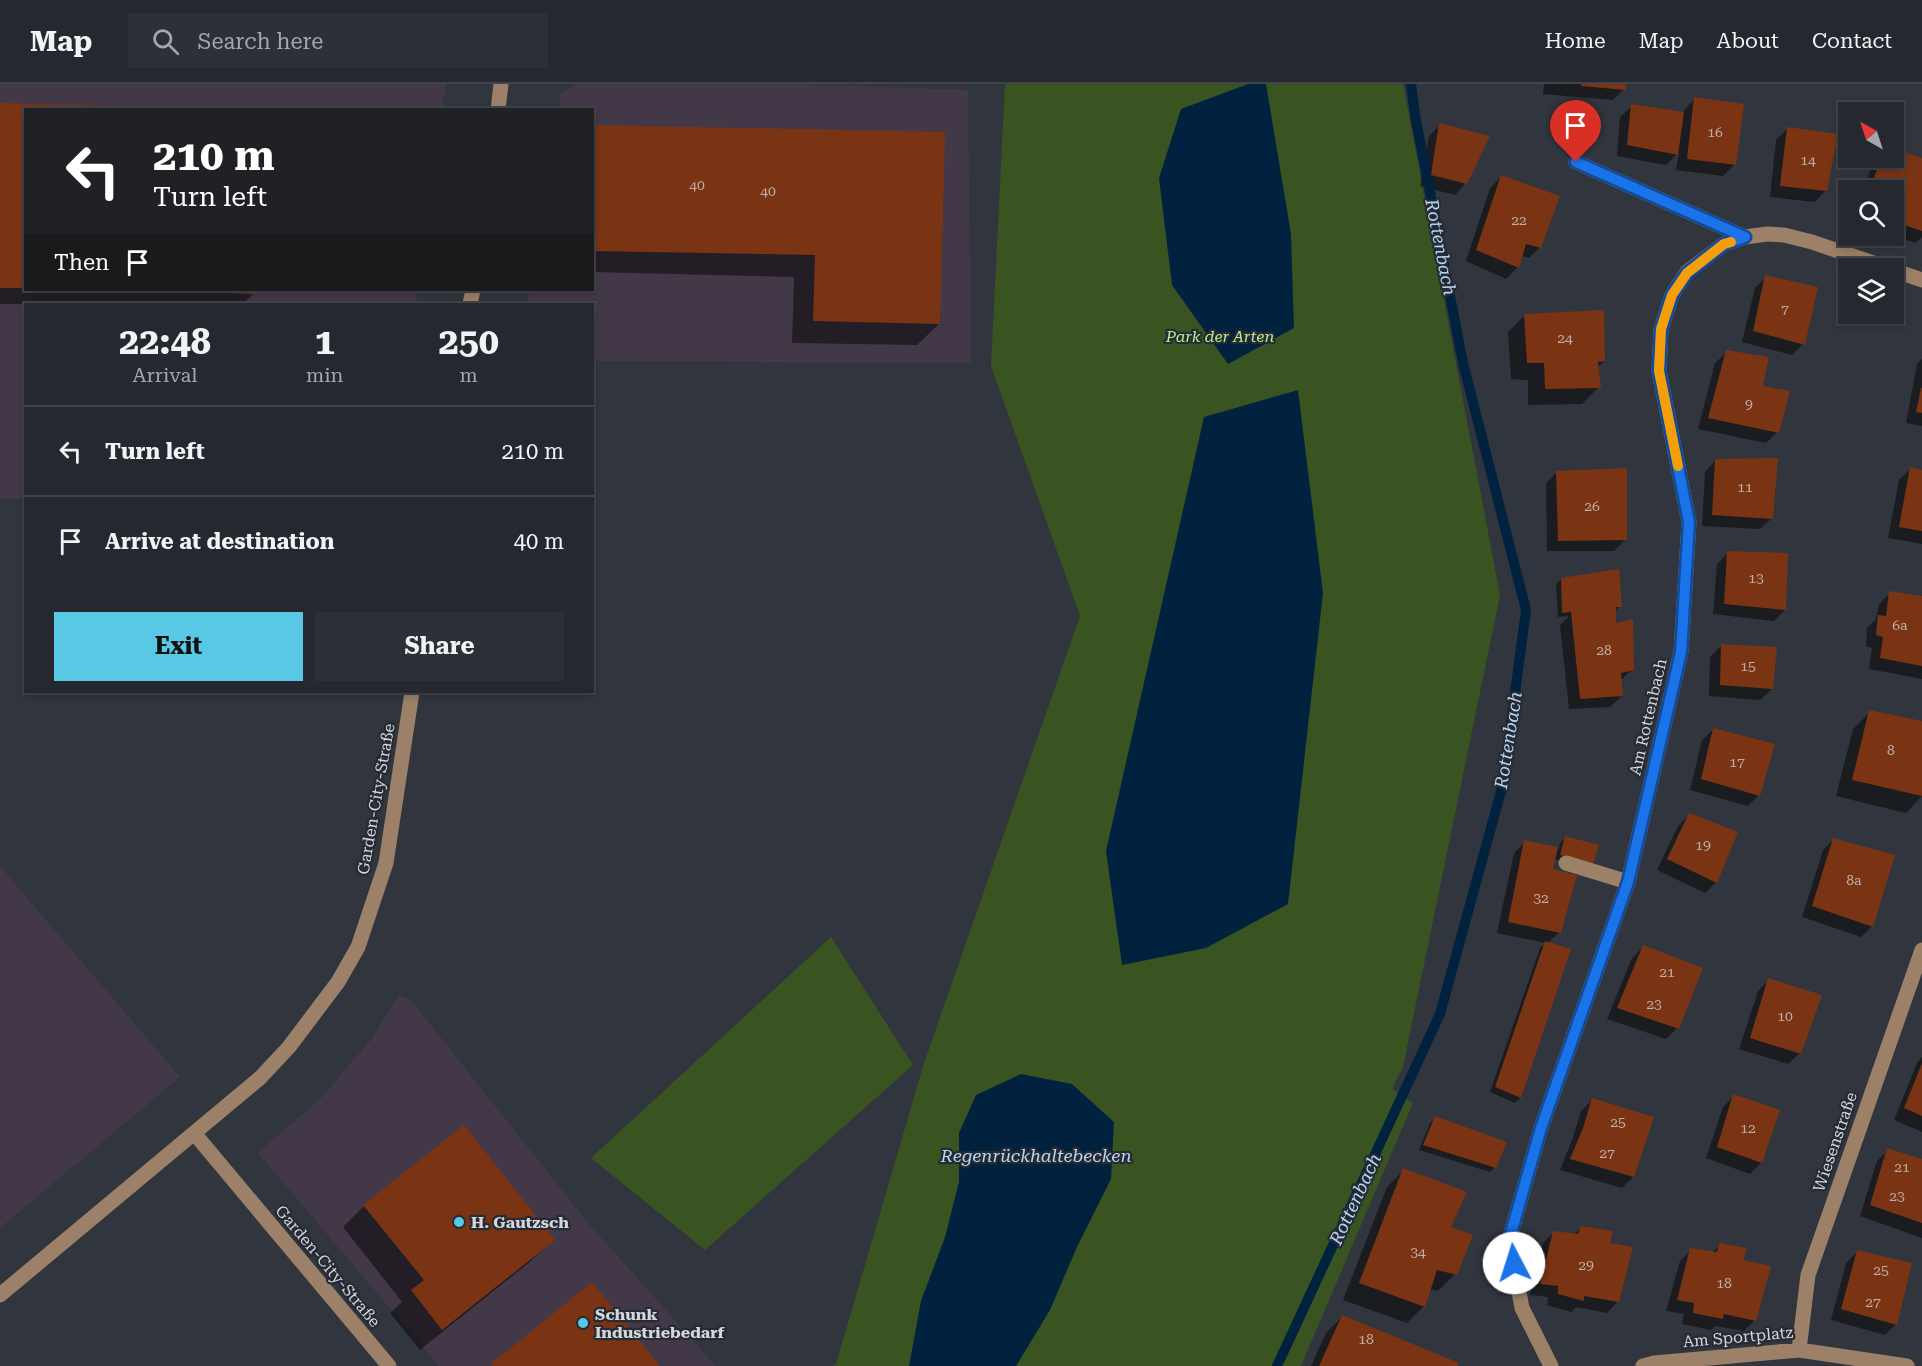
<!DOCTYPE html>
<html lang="en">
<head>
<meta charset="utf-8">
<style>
  :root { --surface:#25282e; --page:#2d3036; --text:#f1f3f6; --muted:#a3a6aa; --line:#42444a; --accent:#59c8e5 }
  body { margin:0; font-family:"Roboto Serif",serif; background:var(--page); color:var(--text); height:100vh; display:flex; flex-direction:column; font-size:22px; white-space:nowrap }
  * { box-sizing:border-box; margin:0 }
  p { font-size:20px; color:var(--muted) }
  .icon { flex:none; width:33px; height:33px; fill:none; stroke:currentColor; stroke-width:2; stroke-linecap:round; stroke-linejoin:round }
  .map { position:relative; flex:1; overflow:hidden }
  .drawer { position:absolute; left:24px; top:219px; width:570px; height:390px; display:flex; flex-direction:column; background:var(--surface); border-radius:0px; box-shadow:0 3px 9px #0003,0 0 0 2px var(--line) }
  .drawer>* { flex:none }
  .guide { position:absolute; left:24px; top:24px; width:570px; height:183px; border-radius:0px; box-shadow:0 3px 9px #0003,0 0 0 2px var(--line); background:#202124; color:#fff; overflow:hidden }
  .needle { width:39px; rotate:321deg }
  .controls { position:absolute; left:1838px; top:18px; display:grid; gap:12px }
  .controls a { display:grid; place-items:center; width:66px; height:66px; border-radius:0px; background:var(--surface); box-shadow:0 3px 9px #0003,0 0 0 2px var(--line); font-size:30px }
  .pin { position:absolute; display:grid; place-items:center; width:51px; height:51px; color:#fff; margin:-62px -26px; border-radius:50% 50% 50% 0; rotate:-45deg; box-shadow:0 0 6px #0007 }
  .pin .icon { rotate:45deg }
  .me { position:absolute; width:66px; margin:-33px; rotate:355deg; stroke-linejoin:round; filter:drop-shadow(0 0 4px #0008) }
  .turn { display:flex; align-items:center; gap:21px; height:126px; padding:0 30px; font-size:27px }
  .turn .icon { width:78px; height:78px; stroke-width:2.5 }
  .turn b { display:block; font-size:42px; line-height:51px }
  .then { display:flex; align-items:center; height:57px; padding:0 30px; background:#0003; gap:12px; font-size:22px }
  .eta { display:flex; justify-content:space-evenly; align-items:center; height:102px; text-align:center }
  .eta b { font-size:36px; font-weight:700; line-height:42px }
  .button { display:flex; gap:12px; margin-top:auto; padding:12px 30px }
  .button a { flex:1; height:69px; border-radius:0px; background:var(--accent); color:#111; font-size:24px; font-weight:700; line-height:69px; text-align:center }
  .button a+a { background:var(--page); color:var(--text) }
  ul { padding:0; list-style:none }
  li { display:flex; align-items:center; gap:18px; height:90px; padding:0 30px; border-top:2px solid var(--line) }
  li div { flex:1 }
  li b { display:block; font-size:22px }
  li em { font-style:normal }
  header { display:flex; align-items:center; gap:36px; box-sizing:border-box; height:84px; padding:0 30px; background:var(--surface); border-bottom:2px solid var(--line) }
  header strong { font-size:28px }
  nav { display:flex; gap:33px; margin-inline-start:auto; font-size:21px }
  .search { width:420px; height:54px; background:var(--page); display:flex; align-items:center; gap:15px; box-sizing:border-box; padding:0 21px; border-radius:0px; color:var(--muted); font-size:22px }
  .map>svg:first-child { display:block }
  .commercial { fill:#433848 }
  .green { fill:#395420 }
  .water { fill:#00223e }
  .shadow { fill:#0007 }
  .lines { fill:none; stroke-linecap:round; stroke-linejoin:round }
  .stream { stroke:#00223e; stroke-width:10 }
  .building { fill:#7b3413 }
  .minor { stroke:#9c8068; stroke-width:15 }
  .route-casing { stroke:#114b97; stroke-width:15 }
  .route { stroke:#1a73e8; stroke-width:10 }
  .slow { stroke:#f59e0b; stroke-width:10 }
  .poi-dot { fill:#59c8e5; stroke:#272b33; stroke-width:2 }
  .labels { text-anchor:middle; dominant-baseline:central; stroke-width:4.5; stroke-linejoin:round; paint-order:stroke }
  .number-label { font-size:14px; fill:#beaeaa }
  .park-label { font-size:16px; font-style:italic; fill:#b7ee8c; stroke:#272b33 }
  .street-label { font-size:16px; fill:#d4d7dc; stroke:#272b33 }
  .poi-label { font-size:16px; font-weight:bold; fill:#d4d7dc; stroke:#272b33; text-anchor:start }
  .water-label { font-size:18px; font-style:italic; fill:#b7d7f6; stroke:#272b33 }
</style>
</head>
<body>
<header>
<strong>Map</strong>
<div class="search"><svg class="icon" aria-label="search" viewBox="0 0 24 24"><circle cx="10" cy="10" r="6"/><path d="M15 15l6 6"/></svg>Search here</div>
<nav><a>Home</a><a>Map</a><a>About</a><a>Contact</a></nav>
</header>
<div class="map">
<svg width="1922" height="1282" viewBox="0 0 1922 1282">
  <rect width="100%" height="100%" fill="#31353d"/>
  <path class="commercial" d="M0,0H446L442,25L26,26V206H418L416,220H26L25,415H0Z
    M577,0H797L968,6L971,279L593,277L592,220H527L530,206H592V26L559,25L561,9Z
    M0,782L180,993L0,1144Z
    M399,911L411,916L588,1139L716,1282H439L258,1069L322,1013L373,953Z"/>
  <path class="green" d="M1005,0H1403L1500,511L1403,983L1392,1005L1413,1019L1301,1282H833L836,1280L924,979L1080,532L991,282Z
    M831,853L913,981L705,1166L591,1074Z"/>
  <path class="water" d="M1248,0H1266L1291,150L1294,244L1228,280L1172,201L1159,94L1181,25Z
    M1298,306L1323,509L1288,820L1206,864L1122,881L1106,767L1204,333Z
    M1021,990L1072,1000L1114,1038L1111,1095L1077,1163L1050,1226L1016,1282H909L921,1217L945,1153L959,1098V1049L976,1011Z"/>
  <path class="shadow" d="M1544,0H1625L1624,5L1613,16L1543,10Z
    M1695,15L1735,80L1723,92L1676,86L1679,68L1666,81L1617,72L1620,33L1632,22L1683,30L1684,26Z
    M0,20L225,26H26V206H254V209L243,220H0Z
    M1440,41L1466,99L1455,111L1420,102L1429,52Z
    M592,42L939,240L917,261L792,259L794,193L592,188Z
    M1787,45L1826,106L1815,118L1770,113L1776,56Z
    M1893,67L1922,75V153L1916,159L1893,152V106H1864L1874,75L1876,74H1893Z
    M1501,93L1540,163L1529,174L1521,172L1517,184L1506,195L1466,177L1490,104Z
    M1766,193L1803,260L1792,271L1742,258L1755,204Z
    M1525,231L1604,277L1597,284L1599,303L1582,320L1528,321V296L1511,295L1508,248Z
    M1727,268L1761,303L1777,348L1766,359L1698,345L1715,279Z
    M1922,275V342L1906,339L1917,280Z
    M1716,376L1772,434L1760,445L1702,442L1705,388Z
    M1910,385L1922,388V460L1888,454L1899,396Z
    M1557,388L1625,456L1614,467H1547L1546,399Z
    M1728,469L1785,526L1774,537L1713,530L1717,480Z
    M1561,495L1620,522L1614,528V540L1633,585L1621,596L1622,612L1610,623L1569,625L1560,541L1569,532L1558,533L1556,500Z
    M1890,509L1922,514V595L1869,585L1872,564L1866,562L1867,544L1876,535L1879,520Z
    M1721,562L1772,605L1760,616L1709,612L1710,573Z
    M1870,628L1922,638V712L1906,729L1836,712L1853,645Z
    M1714,645L1759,711L1748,722L1690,706L1702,656Z
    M1689,731L1716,798L1705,809L1657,786L1678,742Z
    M1565,754L1587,784L1554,775L1551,786L1559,848L1548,859L1569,866L1520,1014L1515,1019L1490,1008L1540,864L1546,859L1497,849L1514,769L1525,758L1559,765L1560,759Z
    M1834,755L1872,842L1861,853L1802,833L1823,766Z
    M1643,863L1677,944L1666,955L1607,935L1632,874Z
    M1769,896L1800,969L1788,980L1739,965L1758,907Z
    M1922,973V1048L1894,1036L1917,979Z
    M1734,1012L1778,1027L1761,1079L1750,1090L1706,1074L1723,1023Z
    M1592,1016L1652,1034L1633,1093L1622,1104L1560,1086L1572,1056L1581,1027Z
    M1435,1034L1495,1083L1490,1088L1419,1066L1430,1039Z
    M1888,1066L1922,1077V1154L1860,1132L1877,1077Z
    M1404,1086L1449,1143L1455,1190L1438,1207L1430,1205L1424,1222L1407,1239L1343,1216L1387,1103Z
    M364,1122L553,1156L531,1177L420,1266L390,1229L402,1218L343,1143Z
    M1582,1143L1608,1160L1618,1217L1607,1229L1576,1223L1571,1228L1547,1221L1548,1213L1530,1211L1543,1159L1554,1148L1574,1151Z
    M1720,1161L1741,1177L1755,1236L1744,1247L1715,1242L1711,1246L1682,1240L1684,1230L1666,1227L1680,1177L1691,1166L1712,1169Z
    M1857,1168L1896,1240L1885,1251L1831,1236L1846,1179Z
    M1342,1233L1456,1282H1311L1326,1249Z"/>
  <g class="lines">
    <path class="stream" d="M1277,1282L1440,930L1503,700L1526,526L1463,279L1415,31L1411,0"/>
  </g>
  <path class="building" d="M1581,0H1626V6L1581,2Z
    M1694,13L1744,20L1736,81L1687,75Z
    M0,19L204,24V26H26V204H0Z
    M1631,20L1684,28L1678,71L1627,61Z
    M1439,39L1490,52L1467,100L1431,91Z
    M592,41L945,48L940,240L813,237L815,171L592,167Z
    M1787,43L1838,50L1827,107L1780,102Z
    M1893,65L1922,74V147L1893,137V106H1870L1881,74H1893Z
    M1501,91L1560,112L1541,164L1526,160L1519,184L1476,166Z
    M1765,191L1818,203L1805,261L1753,247Z
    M163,206H256V210L163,207Z
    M1604,226L1605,277L1598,278L1601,304L1545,305L1544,279H1527L1524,230Z
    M1726,266L1769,273L1763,302L1790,307L1779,349L1708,334Z
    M1921,304H1922V329L1916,328Z
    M1778,374L1773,435L1712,431L1715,375Z
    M1910,383L1922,386V447L1899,443Z
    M1627,384V456L1558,457L1556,387Z
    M1727,467L1788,469L1786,526L1724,520Z
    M1619,485L1622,523H1616V539L1633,535L1634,586L1621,589L1623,612L1580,615L1571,528L1562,529L1561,494Z
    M1889,507L1922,512V582L1880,574L1883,553L1876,551L1878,531L1886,532Z
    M1721,560L1777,563L1773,605L1720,601Z
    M1869,626L1922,637V712L1852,696Z
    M1713,644L1775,660L1760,712L1701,695Z
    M1689,729L1738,748L1717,799L1667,775Z
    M1565,752L1599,761L1593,780L1560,771Z
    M1833,754L1895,771L1873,843L1812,822Z
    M1524,756L1558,763L1553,785L1577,791L1561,849L1508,838Z
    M1545,857L1571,865L1521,1014L1495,1003Z
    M1643,861L1703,884L1679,945L1617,924Z
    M1768,894L1822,911L1801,970L1750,954Z
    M1922,979V1032L1904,1024Z
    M1733,1010L1780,1026L1762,1079L1717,1063Z
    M1592,1014L1654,1033L1634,1093L1570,1075L1583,1044Z
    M1435,1032L1507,1058L1496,1084L1423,1061Z
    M464,1041L555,1156L442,1246L411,1206L424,1196L363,1121Z
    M1887,1064L1922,1075V1139L1870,1121Z
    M1403,1084L1467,1108L1451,1143L1473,1151L1457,1191L1437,1186L1425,1223L1359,1199Z
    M1581,1142L1613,1147L1610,1159L1633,1163L1619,1218L1584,1212V1217L1558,1210V1202L1540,1200L1553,1147L1578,1150Z
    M1719,1159L1747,1164L1743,1176L1771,1182L1756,1237L1724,1230L1723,1235L1693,1229L1694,1219L1677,1216L1690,1164L1717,1168Z
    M1857,1166L1912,1179L1897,1241L1841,1225Z
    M592,1198L660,1282H493L491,1280Z
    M1342,1231L1459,1279L1457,1282H1319Z"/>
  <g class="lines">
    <path class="minor" d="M498,26L501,0
      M1576,78L1745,153
      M1893,186L1922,196
      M470,220L473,206
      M1566,779L1628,798
      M194,1049L389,1282
      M0,1211L260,994L289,963L338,898L358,863L386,779L412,608
      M1799,1266L1808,1191L1922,866
      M1551,1282L1522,1224L1509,1156L1541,1044L1628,798L1681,568L1689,438L1659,287L1661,245L1672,211L1687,188L1724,160L1745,153L1767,150L1784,151L1812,158L1888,184
      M1643,1282L1654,1279L1799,1266L1907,1282"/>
  </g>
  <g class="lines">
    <defs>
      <path id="route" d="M1514,1179L1509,1156L1541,1044L1628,798L1681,568L1689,438L1659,287L1661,245L1672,211L1687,189L1724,160L1745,153L1576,78"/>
    </defs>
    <use href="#route" class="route-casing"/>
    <use href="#route" class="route"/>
    <path class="slow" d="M1678,382L1659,287L1661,245L1672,211L1687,189L1724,160L1731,158"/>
  </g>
  <g class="poi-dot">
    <circle cx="459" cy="1138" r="6"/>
    <circle cx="583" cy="1239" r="6"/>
  </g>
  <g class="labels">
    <g class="number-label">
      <text x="1715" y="48">16</text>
      <text x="1808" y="76">14</text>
      <text x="697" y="101">40</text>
      <text x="768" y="107">40</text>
      <text x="1519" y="136">22</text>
      <text x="1785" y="225">7</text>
      <text x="1565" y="254">24</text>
      <text x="1749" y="320">9</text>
      <text x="1745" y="403">11</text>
      <text x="1592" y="422">26</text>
      <text x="1756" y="494">13</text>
      <text x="1900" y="541">6a</text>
      <text x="1604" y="566">28</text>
      <text x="1748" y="582">15</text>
      <text x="1891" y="666">8</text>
      <text x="1737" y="678">17</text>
      <text x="1703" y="761">19</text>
      <text x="1854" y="796">8a</text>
      <text x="1541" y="814">32</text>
      <text x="1667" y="888">21</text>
      <text x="1654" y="920">23</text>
      <text x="1785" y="932">10</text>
      <text x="1618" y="1038">25</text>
      <text x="1748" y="1044">12</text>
      <text x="1607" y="1069">27</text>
      <text x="1902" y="1083">21</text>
      <text x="1897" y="1112">23</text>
      <text x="1418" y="1168">34</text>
      <text x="1586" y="1181">29</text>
      <text x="1881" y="1186">25</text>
      <text x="1724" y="1199">18</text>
      <text x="1873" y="1218">27</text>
      <text x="1366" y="1255">18</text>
    </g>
    <g class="park-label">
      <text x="1220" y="252">Park der Arten</text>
    </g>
    <g class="street-label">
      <text transform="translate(1648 633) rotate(-77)">Am Rottenbach</text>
      <text transform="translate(376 715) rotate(-80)">Garden-City-Straße</text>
      <text transform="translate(1835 1058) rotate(-71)">Wiesenstraße</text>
      <text transform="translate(328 1182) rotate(50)">Garden-City-Straße</text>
      <text transform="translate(1738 1253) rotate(-5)">Am Sportplatz</text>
    </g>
    <g class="poi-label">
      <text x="471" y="1138">H. Gautzsch</text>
      <text x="595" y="1230">Schunk<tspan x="595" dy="18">Industriebedarf</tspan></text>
    </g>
    <g class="water-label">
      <text transform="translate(1441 163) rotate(79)">Rottenbach</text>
      <text transform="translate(1508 656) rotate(-81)">Rottenbach</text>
      <text x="1036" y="1071">Regenrückhaltebecken</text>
      <text transform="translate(1355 1115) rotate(-65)">Rottenbach</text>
    </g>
  </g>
</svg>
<div class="controls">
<a><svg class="needle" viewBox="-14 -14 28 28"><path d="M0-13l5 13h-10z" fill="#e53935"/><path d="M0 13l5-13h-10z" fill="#a3a6aa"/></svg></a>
<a><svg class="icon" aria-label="search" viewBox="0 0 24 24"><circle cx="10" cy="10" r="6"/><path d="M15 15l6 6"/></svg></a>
<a><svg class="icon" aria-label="layers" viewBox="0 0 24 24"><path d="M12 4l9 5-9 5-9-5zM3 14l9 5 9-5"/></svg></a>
</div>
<div class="pin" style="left:1576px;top:78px;background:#d93025"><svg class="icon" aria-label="arrive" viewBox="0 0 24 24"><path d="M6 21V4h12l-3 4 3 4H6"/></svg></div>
<svg class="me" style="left:1514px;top:1179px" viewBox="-20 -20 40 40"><circle r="19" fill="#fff"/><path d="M0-13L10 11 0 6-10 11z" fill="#1a73e8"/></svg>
<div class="guide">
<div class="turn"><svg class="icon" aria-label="left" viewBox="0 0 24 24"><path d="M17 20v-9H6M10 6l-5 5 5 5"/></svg><div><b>210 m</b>Turn left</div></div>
<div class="then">Then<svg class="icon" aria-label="arrive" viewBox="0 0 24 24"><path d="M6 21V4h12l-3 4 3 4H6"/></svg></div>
</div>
<section class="drawer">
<div class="eta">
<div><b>22:48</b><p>Arrival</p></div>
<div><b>1</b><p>min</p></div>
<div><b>250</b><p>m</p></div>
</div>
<ul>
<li><svg class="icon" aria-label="left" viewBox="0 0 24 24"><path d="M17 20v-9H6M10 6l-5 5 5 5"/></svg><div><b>Turn left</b></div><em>210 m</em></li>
<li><svg class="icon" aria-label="arrive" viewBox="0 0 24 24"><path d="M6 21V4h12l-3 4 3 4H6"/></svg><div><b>Arrive at destination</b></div><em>40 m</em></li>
</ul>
<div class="button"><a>Exit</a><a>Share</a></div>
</section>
</div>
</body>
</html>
